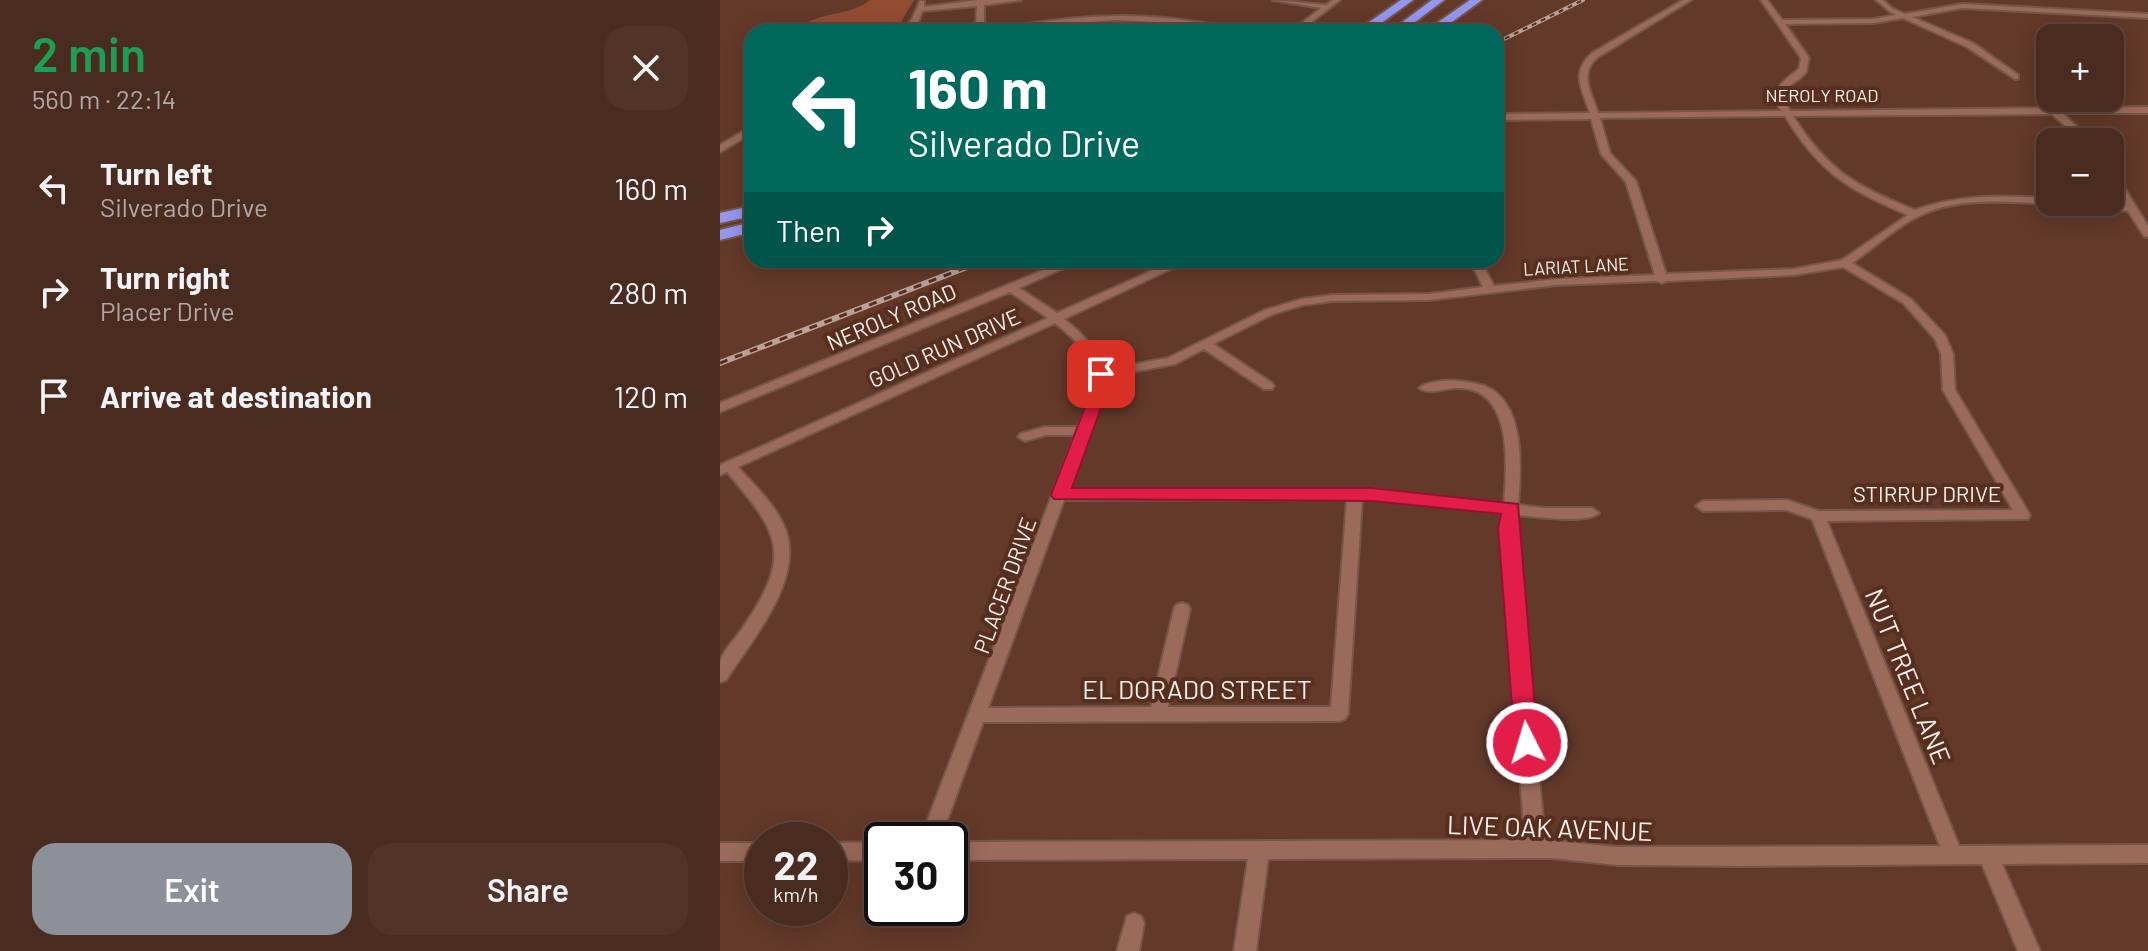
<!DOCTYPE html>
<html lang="en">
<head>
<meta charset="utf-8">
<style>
  :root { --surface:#4a2b1f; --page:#513328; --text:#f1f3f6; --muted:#b2a7a4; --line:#61473d; --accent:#8c9099 }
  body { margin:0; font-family:Barlow,sans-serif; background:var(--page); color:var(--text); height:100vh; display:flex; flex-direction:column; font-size:30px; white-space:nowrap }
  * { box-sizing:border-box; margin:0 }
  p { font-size:26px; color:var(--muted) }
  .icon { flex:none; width:44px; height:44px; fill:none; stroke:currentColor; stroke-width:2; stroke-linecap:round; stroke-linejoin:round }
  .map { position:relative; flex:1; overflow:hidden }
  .drawer { display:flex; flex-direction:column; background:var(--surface); width:720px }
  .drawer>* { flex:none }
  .banner { position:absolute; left:24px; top:24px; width:760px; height:244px; border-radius:24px; box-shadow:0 4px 20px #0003,0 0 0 2px var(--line); background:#00695c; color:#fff; overflow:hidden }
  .tools { position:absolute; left:1316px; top:24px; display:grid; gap:16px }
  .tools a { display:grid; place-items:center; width:88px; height:88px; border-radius:16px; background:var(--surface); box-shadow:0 4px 20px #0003,0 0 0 2px var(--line); font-size:40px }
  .speed { position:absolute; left:24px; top:822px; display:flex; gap:16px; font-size:40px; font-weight:700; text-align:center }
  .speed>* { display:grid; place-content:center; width:104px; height:104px; border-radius:50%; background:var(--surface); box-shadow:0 4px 20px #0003,0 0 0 2px var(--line); line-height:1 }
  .speed small { font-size:20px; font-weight:400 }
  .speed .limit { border:4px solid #111; border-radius:12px; background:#fff; color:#111 }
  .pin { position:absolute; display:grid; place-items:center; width:68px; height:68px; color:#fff; margin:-34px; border-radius:16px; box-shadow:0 4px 12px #0006 }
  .me { position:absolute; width:88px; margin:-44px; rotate:355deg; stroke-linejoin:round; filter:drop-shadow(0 0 6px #0008) }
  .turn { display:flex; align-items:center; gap:28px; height:168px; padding:0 32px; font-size:36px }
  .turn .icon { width:104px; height:104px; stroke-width:2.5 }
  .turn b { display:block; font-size:56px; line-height:68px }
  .then { display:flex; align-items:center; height:76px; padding:0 32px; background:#0003; gap:16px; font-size:30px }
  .round { display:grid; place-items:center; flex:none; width:84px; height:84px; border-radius:24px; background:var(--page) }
  .head { display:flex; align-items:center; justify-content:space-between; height:136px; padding:0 32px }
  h1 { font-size:48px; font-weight:600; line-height:60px; color:#1e9e55 }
  .button { display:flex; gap:16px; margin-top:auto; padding:16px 32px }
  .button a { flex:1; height:92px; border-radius:24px; background:var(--accent); color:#fff; font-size:32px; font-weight:600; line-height:92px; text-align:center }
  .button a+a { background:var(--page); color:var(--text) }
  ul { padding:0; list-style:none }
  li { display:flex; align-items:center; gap:24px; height:104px; padding:0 32px }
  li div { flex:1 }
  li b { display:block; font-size:30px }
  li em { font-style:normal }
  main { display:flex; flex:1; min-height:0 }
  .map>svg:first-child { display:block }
  .green { fill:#924c32 }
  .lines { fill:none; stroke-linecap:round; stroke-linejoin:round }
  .minor-casing { stroke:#755649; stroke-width:4 }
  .highway-casing { stroke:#755649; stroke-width:4 }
  .minor { fill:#9a6b5a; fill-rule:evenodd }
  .highway { fill:#9397f0; fill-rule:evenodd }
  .rail-far1-casing { stroke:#baa198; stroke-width:4 }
  .rail-casing { stroke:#baa198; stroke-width:6 }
  .rail-far1 { stroke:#582e1f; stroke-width:2; stroke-dasharray:5; stroke-linecap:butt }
  .rail { stroke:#582e1f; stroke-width:3; stroke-dasharray:8; stroke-linecap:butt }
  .route { fill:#e11d48; stroke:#92132f; stroke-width:2 }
  .labels { text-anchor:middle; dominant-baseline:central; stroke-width:8; stroke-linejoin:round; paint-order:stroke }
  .far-street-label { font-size:18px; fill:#fcf1ed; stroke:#582e1f }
  .street-label { font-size:22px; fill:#fcf1ed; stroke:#582e1f }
  .near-street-label { font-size:26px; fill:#fcf1ed; stroke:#582e1f }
</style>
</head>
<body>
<main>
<section class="drawer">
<div class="head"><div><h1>2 min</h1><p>560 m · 22:14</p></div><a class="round"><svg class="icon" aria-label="close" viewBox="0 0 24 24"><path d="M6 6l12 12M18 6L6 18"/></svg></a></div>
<ul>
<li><svg class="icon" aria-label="left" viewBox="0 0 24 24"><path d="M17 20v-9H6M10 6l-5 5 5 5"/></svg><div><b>Turn left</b><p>Silverado Drive</p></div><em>160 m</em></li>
<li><svg class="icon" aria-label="right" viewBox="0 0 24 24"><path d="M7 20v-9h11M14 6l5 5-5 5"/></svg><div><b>Turn right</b><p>Placer Drive</p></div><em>280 m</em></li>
<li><svg class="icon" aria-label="arrive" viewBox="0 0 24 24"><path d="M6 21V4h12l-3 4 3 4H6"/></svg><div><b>Arrive at destination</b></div><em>120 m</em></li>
</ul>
<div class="button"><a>Exit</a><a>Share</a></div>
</section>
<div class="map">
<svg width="1428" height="951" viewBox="0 0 1428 951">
  <rect width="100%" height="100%" fill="#633929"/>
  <path class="green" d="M150,0H194L175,32H75C94,10 128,18 150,0Z"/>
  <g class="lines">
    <defs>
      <path id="minor" d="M258,0H301L264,5V22L274,30C338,17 405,11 470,21C486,23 504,25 518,32H505L456,23L395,20L334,25L288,32H267L256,23L257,6L202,11L199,20L189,32H181L192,19L200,1H204V7Z
        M553,0L606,5L613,0H620L579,32H570L601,8Z
        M963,0H971L878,57C858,74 871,91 878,113L1061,111C1048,91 1063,81 1079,69L1081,58L1041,0H1047L1062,20L1154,19L1176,15L1169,11L1156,0H1163L1173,9L1185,14L1242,4L1428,14V18L1242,8L1192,17L1253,43L1298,75V79H1295L1247,47L1183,18L1154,23L1065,24L1089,58C1088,61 1087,69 1086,72C1074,88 1053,85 1070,111L1428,107V113H1342L1373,142H1363L1332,114L1073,116C1108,171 1137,187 1195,210C1243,193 1281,196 1330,198V202H1334L1330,204C1287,202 1239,196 1199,216C1176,227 1154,248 1132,263L1191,299L1225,335L1233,354L1235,390L1310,515L1308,519L1107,521L1239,846L1428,845V863L1282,864L1320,951H1298L1262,864L1020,866L898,865L831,858L548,859L536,951H514L528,859L230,860V842L805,840L781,528L782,513L652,499H642L628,714L625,719L619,721L263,722L220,840H200L355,435H326L305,441L298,437L300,434L325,427H358C363,414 372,399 374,385C377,359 353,337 335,323L18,467C35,486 57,506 66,531C83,581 32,640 6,680L0,682C0,676 0,669 0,663C2,651 17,637 24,626C73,554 59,533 7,472L0,475V465L328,318L290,292L0,412V403L348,260H362L299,288L337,313L456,260H470L344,319C362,333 376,348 384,370L448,358L545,310L582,299L613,295L709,294L763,287L750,260H760L774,286L837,279L935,275L906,182L881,154L871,119L776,120V114L870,113C862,88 850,73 872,53ZM1065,116C1100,173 1127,189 1188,215L1122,260L1074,269L946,274L916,181L890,153L880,118ZM1123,267L1183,303L1215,339L1221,354L1223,390L1293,510L1099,511L1067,500L983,501L976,506L983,511L1066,510L1092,519L1220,846L898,847L825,840L795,528L797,515C815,517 867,524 879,513L872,508H824L798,505C801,469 806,403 765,386C759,384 752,383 747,382C733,379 709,380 699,388C708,395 723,389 735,388C794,385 787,465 784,504L652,489L348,490L386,385L385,377L455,364L484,349L544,389H552L554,386L552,383L493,344L553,314L583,305L613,301L709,300L837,285L937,281L942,283L947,281L1074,275ZM627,499L611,707H448L470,609L468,605L462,603L456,605L454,609L431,707L268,708L344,500Z
        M32,126V133L0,152V145Z
        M1390,170L1395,173L1428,226V237L1424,236L1408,211L1345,205L1340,202L1405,204L1390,181Z
        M162,842V860L110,861V843Z
        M0,843H42V861H0Z
        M414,913L421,916L424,923L419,951H397L407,916Z"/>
      <path id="highway" d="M681,0H693L649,32H635Z
        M712,0H724L682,32H669Z
        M750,0H762L718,32H704Z
        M32,206V216L0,223V213Z
        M32,222V232L0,240V230Z"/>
    </defs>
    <use href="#minor" class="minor-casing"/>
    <use href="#highway" class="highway-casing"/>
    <use href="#minor" class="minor"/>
    <use href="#highway" class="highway"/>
    <defs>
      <path id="rail-far1" d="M776,43L863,0
        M260,262L265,260"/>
      <path id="rail" d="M0,363L265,260"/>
    </defs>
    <use href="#rail-far1" class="rail-far1-casing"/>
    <use href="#rail" class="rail-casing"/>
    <use href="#rail-far1" class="rail-far1"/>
    <use href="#rail" class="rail"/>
  </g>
  <path class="route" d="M381,369L389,374L385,397L352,488H652L798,504L818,743L815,750L807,753L798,750L795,743L778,528L781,514L652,501L334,499L331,495L369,397L373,374Z"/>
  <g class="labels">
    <g class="far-street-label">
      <text x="1102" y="95">NEROLY ROAD</text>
      <text transform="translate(856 266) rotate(-3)">LARIAT LANE</text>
    </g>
    <g class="street-label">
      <text transform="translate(171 316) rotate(-23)">NEROLY ROAD</text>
      <text transform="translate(224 347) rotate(-24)">GOLD RUN DRIVE</text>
      <text x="1207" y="493">STIRRUP DRIVE</text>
      <text transform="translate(284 585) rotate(-70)">PLACER DRIVE</text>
    </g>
    <g class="near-street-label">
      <text transform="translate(1189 676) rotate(68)">NUT TREE LANE</text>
      <text x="477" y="688">EL DORADO STREET</text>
      <text transform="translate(830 827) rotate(2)">LIVE OAK AVENUE</text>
    </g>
  </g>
</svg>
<div class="tools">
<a>+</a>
<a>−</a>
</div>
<div class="speed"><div>22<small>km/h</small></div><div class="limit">30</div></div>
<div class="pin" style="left:381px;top:374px;background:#d93025"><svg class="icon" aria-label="arrive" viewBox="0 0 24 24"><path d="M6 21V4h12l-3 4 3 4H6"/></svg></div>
<svg class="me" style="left:807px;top:743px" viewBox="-20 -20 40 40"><circle r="17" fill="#e11d48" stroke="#fff" stroke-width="3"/><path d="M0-11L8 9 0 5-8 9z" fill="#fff"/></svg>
<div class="banner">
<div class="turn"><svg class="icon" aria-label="left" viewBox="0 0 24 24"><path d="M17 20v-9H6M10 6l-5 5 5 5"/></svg><div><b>160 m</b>Silverado Drive</div></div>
<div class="then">Then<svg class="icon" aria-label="right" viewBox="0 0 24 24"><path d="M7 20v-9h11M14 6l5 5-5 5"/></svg></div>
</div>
</div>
</main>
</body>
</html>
